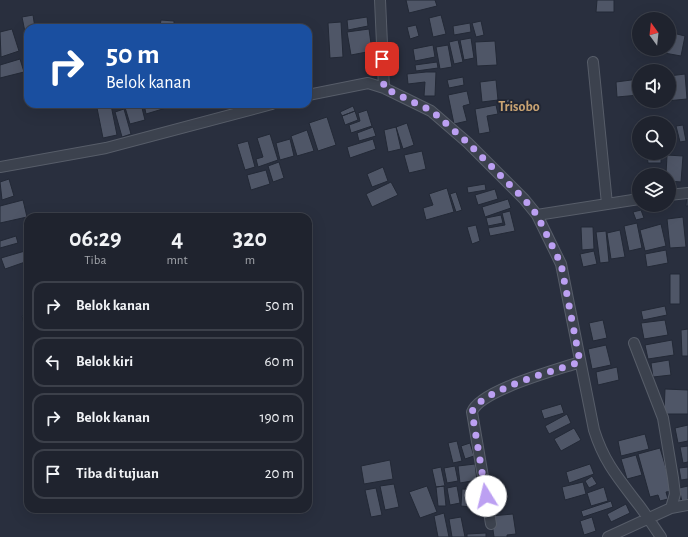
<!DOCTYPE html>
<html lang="id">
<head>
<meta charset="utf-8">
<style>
  :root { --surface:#1f232e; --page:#2c2f3a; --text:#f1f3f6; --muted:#a1a4aa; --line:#3c404a }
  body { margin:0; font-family:"Alegreya Sans",sans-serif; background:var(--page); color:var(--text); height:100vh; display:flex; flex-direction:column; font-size:15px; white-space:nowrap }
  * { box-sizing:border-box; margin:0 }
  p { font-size:13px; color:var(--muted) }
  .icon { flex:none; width:22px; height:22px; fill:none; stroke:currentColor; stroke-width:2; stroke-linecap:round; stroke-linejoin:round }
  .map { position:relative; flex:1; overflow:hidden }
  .drawer { position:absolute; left:24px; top:213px; width:288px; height:300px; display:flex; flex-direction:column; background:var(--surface); border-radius:12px; box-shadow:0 4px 16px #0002,0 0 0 1px var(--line) }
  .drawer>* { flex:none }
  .top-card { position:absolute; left:24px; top:24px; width:288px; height:84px; border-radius:12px; box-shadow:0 4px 16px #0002,0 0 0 1px var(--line); background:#1a4fa0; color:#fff; overflow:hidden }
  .needle { width:26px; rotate:345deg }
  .tools { position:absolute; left:632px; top:12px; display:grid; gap:8px }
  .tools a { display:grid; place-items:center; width:44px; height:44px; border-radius:50%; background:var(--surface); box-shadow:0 4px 16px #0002,0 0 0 1px var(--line); font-size:20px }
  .pin { position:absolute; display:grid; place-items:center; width:34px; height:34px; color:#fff; margin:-17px; border-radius:8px; box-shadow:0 2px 6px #0006 }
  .me { position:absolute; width:44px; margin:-22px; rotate:351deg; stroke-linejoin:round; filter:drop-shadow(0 0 3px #0008) }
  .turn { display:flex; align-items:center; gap:14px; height:84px; padding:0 16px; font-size:18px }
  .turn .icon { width:52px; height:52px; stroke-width:2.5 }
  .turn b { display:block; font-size:28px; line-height:34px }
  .eta { display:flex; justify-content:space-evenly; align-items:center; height:68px; text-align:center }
  .eta b { font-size:24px; font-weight:700; line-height:28px }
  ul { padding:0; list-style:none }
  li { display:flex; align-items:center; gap:12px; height:50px; margin:0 8px 6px; padding:0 8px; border:2px solid var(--line); border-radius:12px }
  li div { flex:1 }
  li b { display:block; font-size:15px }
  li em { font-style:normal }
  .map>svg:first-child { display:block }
  .building { fill:#4f5667; stroke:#232936 }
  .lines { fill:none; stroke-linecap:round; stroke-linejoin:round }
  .street-casing { stroke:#575d69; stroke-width:12 }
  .street { stroke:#3c424e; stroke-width:10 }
  .route { stroke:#bca0f2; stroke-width:7; stroke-dasharray:0 12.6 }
  .labels { text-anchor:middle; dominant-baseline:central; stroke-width:4; stroke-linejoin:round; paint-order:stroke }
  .quarter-label { font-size:14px; font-weight:bold; fill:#caa473; stroke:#212634 }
</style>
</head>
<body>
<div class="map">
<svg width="688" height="537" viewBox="0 0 688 537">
  <rect width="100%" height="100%" fill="#292f3e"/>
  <path class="building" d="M406,0H435L437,6L409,13Z
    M597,0H614V12H596Z
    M33,15L35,28H28V36L26,37L22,17Z
    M441,15L446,34L433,37L429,18Z
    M367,17L368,26L348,30L347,20Z
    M161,20L174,21V27L160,26Z
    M481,21L484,35L476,37L472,23Z
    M341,22L343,57L330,58L328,23Z
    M470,23L471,32L454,35L453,26Z
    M634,24H639V47L635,48Z
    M416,25L419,36L410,39L407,27Z
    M12,29L19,51L1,57L0,32Z
    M369,29L372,51L351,55L347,32Z
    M669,32L685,36L681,56L659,52L660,49H669Z
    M471,38L474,58L464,60L460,40Z
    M458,40L463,62L454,64L449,42Z
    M495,41L497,65L477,66L475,42Z
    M433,45L435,57L415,61L413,49Z
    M448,45L452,67L440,69L436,47Z
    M20,59L24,72L0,78V65Z
    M437,62L438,68L416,71L415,65Z
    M426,72H436L435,96H424L425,82L408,84L407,74Z
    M685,74L687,99L666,101H669V76Z
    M463,77L464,85L449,88L447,80Z
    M639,79V95L617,97L616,82Z
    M496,80L498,100L482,102L480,82Z
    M467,91L470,104L463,106L467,121L454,124L448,95Z
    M509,99L511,105L502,107L500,101Z
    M124,104H141L145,120L130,124Z
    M144,104H165L166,108L146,114Z
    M111,105L117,135L103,138L97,108Z
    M496,105L498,114L487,116L490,132L479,134L475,109Z
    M353,106L355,111L342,116L340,112Z
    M124,109L131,134L122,137L115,112Z
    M367,110L372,126L351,133L349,125L360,121L358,113Z
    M355,111L358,120L345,125L342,116Z
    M327,117L336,145L318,151L309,123Z
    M407,123L414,145L403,149L396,127Z
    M683,125L686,141L680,142L676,126Z
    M373,127L376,136L359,141L357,133Z
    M396,127L401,149L388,152L384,130Z
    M307,130L314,151L297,156L291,136Z
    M270,134L278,160L258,167L256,159L263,157L257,138Z
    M290,139L294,156L280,160L276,143Z
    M373,139L376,149L350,158L347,147Z
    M248,141L255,167L245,170L237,144Z
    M422,151L426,169L409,173L404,155Z
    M647,153H661V163H648Z
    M667,155L683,156L681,182L669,181V175H666Z
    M279,162L284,178L273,182L268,166Z
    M383,167L388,181L372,187L367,174Z
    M266,170L270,184L251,190L247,175Z
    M9,179L14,196L2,200L0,182Z
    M391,182L398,195L372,207L366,194Z
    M485,184L486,190L468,193L467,187Z
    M447,188L454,212L426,220L423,208L433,205L429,194Z
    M495,189L498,199L478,205L475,195Z
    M456,192L462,210L456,212L450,194Z
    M687,195H688V206H686Z
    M508,199L511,208L485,217L482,207Z
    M23,200L27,217L0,223V206Z
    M641,210L644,218L636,220L633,212Z
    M510,211L515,231L490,236L488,228L505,225L502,213Z
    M501,215L503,223L488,226L486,218Z
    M683,217L686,247L670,248L667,219Z
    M637,223L642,248L629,251L624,226Z
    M661,224L666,246L645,251L640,230Z
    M476,225L480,241L472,244L467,227Z
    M581,227H593L594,249L582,250Z
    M620,230L625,257L611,259L607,233Z
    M606,231L609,262L600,263L596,232Z
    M16,236L18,243L0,248V241Z
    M666,250L668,263L647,267L645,254Z
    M25,251L28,261L5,269L1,258Z
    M594,251L597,264L583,267L580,254Z
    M670,274H680V304H670Z
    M665,306L667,315L643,320L641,311Z
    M28,315V339L22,316Z
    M603,320L607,338L593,341L589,323Z
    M665,320L668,335L644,339L641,323Z
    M688,329V356H682L681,330Z
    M672,340L674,355L648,359L645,345Z
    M606,345L611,365L592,369L588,349Z
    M669,360L671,375L653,377L651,363Z
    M617,367L619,380L598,385L596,372Z
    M665,389L688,390V414H664Z
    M561,404L564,413L544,419L541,410Z
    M567,414L571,423L549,434L545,426Z
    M688,425V441L678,443L675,428Z
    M574,428L581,440L561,451L554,439Z
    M645,434L649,449L621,456L618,441Z
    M457,441L462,461L453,463L448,443Z
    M470,443L474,456L465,459L461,446Z
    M688,446V462L683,463L680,447Z
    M660,448L673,491L666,492L668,499L660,501L658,495L650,497L638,454Z
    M636,455L642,475L627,479L621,459Z
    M390,460L393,479L364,484L361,466Z
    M475,464L477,480L460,483L458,466Z
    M590,464L594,474L569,483L566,472Z
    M455,466L458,481L447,483L444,468Z
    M441,467L445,486L436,487L432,469Z
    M688,467V479L681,480L679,468Z
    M592,476L597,484L589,488L585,481Z
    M583,482L586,494L565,500L562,487Z
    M394,484L399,507L385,510L380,486Z
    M427,486L437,512L420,518L409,492Z
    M444,486L446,506H438L436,487Z
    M457,486L460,503L450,505L447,488Z
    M688,486V500L682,502L679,488Z
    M604,487L608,501L591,506L587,493Z
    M376,488L382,515L371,517L365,490Z
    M462,489L482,490L481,508L461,506Z
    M611,501L613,507L583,517L581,511Z
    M626,504L630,513L611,522L607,514Z
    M444,513L449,537H438L434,516Z
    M513,514L516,534L507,535V537H494L491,516Z
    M461,517L465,537H452L449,519Z
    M592,517L596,531L584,535L580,521Z
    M486,533V537H467V534Z"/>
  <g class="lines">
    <defs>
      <path id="street" d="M380,0L384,88
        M593,62L607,204
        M308,95L368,83L384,88L431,111L468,143L524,199L537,215L561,264L594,430C604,462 618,478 638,504C646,514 653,526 661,537
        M0,167L106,148L272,104
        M669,195L688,193
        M537,215L639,199
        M671,508L688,505
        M491,524L472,412C480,390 557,370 580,362
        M608,537L671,508L675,494L673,478L663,418L634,343"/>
    </defs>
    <use href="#street" class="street-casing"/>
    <use href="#street" class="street"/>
  </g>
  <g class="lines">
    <path class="route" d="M382,59L384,88L432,111L468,143L524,199L537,215L561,264L580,362C557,370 480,390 472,412L486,496"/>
  </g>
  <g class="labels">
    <g class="quarter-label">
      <text x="519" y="107">Trisobo</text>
    </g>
  </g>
</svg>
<div class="tools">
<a><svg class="needle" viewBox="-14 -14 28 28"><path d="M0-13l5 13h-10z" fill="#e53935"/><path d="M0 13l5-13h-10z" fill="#a1a4aa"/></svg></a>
<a><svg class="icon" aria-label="sound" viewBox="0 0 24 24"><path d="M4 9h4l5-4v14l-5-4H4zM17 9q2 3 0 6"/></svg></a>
<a><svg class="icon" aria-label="search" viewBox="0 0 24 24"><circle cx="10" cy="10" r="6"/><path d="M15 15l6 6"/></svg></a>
<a><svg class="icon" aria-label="layers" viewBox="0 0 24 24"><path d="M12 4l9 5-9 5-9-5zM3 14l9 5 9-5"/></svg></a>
</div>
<div class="pin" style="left:382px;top:59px;background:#d93025"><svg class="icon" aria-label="arrive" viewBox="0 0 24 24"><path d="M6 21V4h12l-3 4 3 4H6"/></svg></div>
<svg class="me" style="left:486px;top:496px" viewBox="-20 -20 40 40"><circle r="19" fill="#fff"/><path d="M0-13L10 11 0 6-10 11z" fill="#bca0f2"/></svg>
<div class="top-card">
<div class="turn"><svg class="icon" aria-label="right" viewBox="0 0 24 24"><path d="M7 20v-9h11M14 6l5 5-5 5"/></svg><div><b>50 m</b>Belok kanan</div></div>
</div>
<section class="drawer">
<div class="eta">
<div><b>06:29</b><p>Tiba</p></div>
<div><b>4</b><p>mnt</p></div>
<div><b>320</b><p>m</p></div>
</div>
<ul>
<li><svg class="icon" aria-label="right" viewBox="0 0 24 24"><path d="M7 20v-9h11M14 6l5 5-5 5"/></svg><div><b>Belok kanan</b></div><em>50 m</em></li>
<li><svg class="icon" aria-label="left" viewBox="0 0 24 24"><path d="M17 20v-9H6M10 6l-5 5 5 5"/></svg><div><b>Belok kiri</b></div><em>60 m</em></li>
<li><svg class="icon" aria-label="right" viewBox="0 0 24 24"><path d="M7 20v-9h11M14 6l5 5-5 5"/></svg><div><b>Belok kanan</b></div><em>190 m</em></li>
<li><svg class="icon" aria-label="arrive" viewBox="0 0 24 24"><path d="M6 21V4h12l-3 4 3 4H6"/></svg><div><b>Tiba di tujuan</b></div><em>20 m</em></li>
</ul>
</section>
</div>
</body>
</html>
